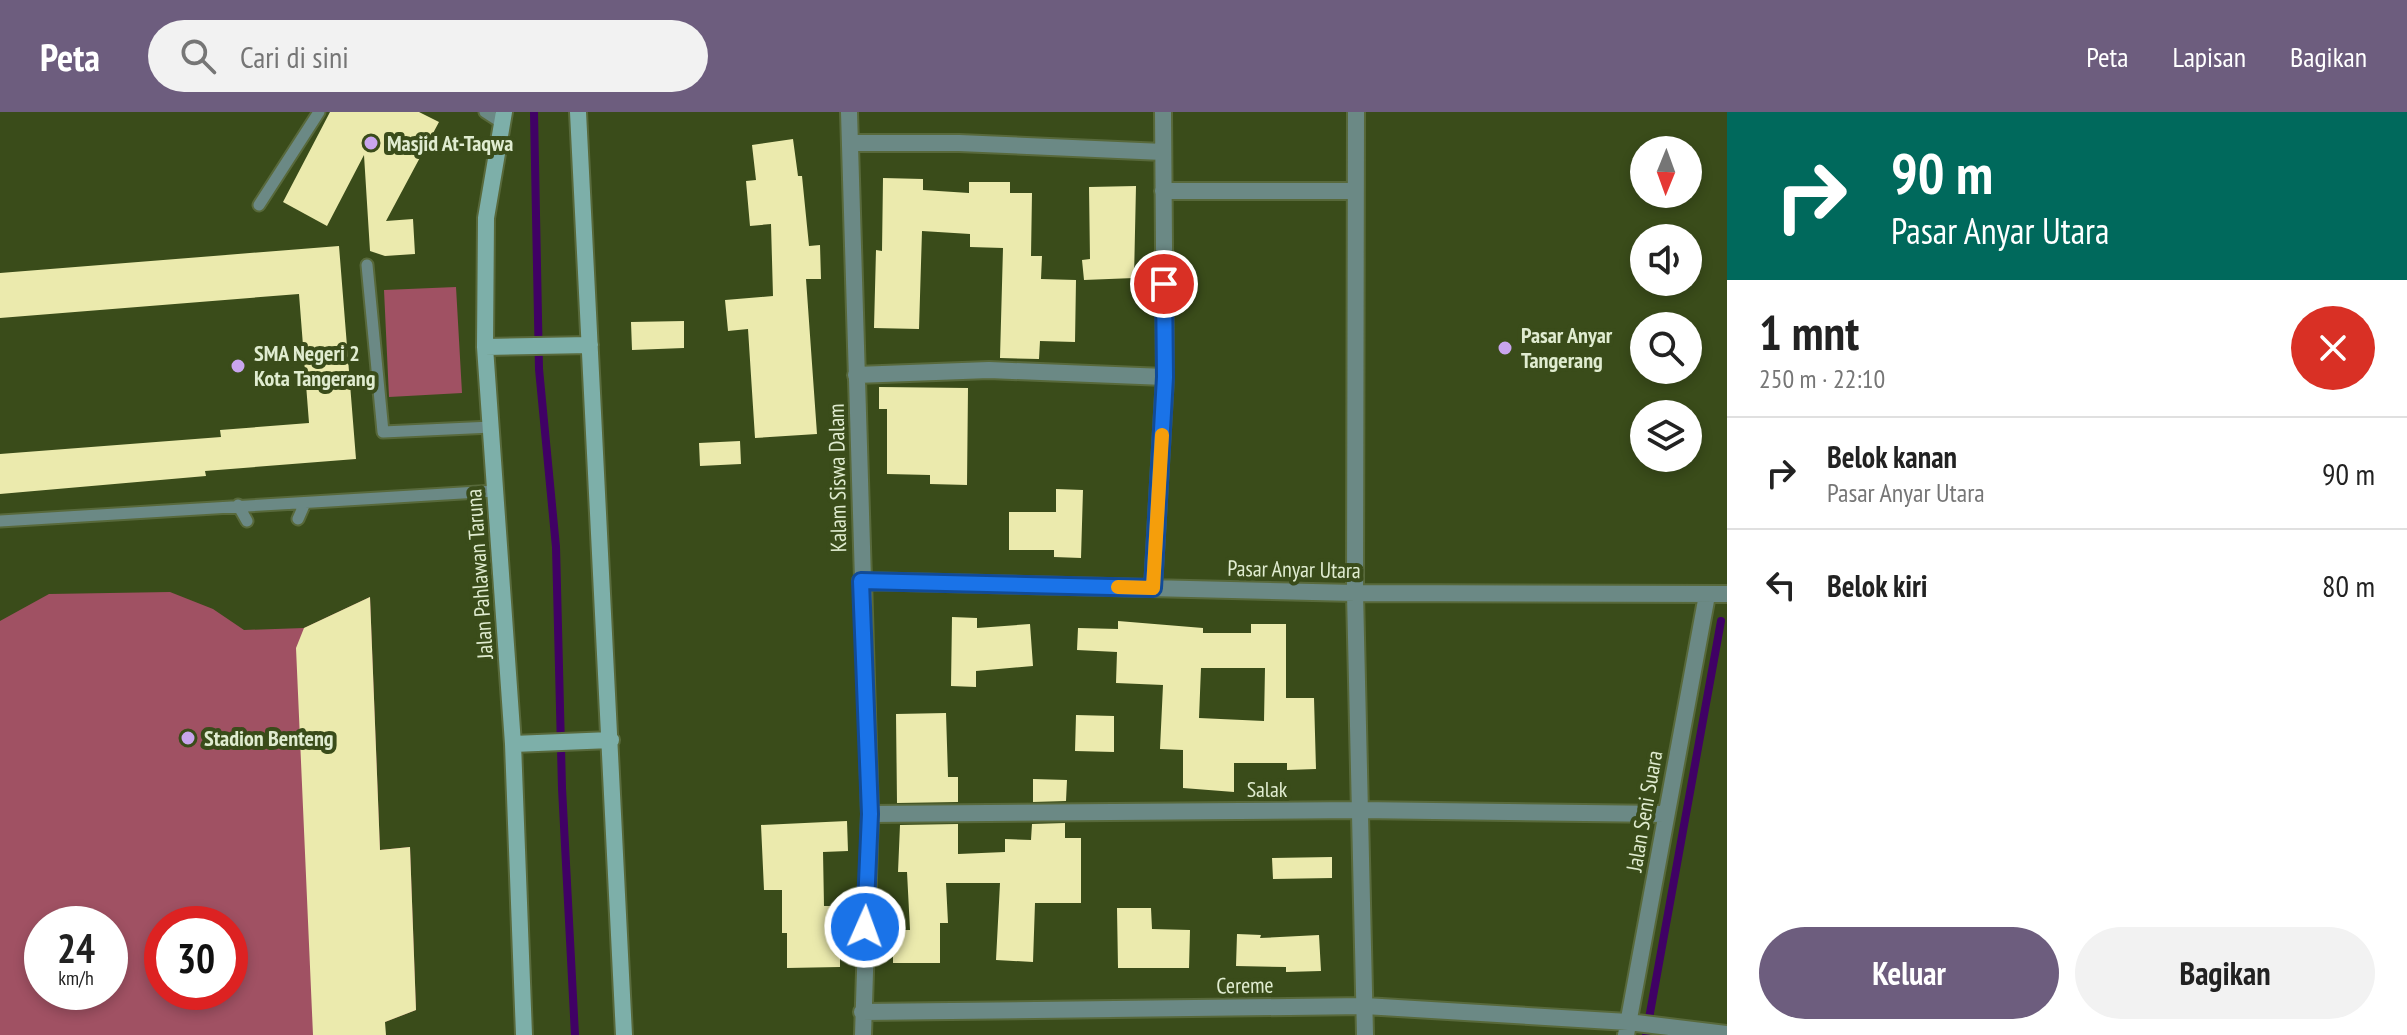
<!DOCTYPE html>
<html lang="id">
<head>
<meta charset="utf-8">
<style>
  :root { --surface:#fff; --page:#f2f2f2; --text:#222; --muted:#767676; --line:#e0e0e0; --accent:#6d5d7e }
  body { margin:0; font-family:"PT Sans Narrow",sans-serif; background:var(--page); color:var(--text); height:100vh; display:flex; flex-direction:column; font-size:30px; white-space:nowrap }
  * { box-sizing:border-box; margin:0 }
  p { font-size:26px; color:var(--muted) }
  .icon { flex:none; width:44px; height:44px; fill:none; stroke:currentColor; stroke-width:2; stroke-linecap:round; stroke-linejoin:round }
  .map { position:relative; flex:1; overflow:hidden }
  .side { display:flex; flex-direction:column; background:var(--surface); width:680px }
  .side>* { flex:none }
  .banner { background:#00695c; color:#fff; overflow:hidden }
  .needle { width:52px; rotate:181deg }
  .tools { position:absolute; left:1630px; top:24px; display:grid; gap:16px }
  .tools a { display:grid; place-items:center; width:72px; height:72px; border-radius:50%; background:var(--surface); box-shadow:0 4px 12px #0003; font-size:40px }
  .speed { position:absolute; left:24px; top:794px; display:flex; gap:16px; font-size:40px; font-weight:700; text-align:center }
  .speed>* { display:grid; place-content:center; width:104px; height:104px; border-radius:50%; background:var(--surface); box-shadow:0 4px 12px #0003; line-height:1 }
  .speed small { font-size:20px; font-weight:400 }
  .speed .limit { border:12px solid #d22; background:#fff; color:#111 }
  .pin { position:absolute; display:grid; place-items:center; width:68px; height:68px; color:#fff; margin:-34px; border:4px solid #fff; border-radius:50%; box-shadow:0 2px 8px #0007 }
  .me { position:absolute; width:88px; margin:-44px; rotate:2deg; stroke-linejoin:round; filter:drop-shadow(0 0 6px #0008) }
  .turn { display:flex; align-items:center; gap:28px; height:168px; padding:0 32px; font-size:36px }
  .turn .icon { width:104px; height:104px; stroke-width:2.5 }
  .turn b { display:block; font-size:56px; line-height:68px }
  .round { display:grid; place-items:center; flex:none; width:84px; height:84px; border-radius:42px; background:var(--page) }
  .head { display:flex; align-items:center; justify-content:space-between; height:136px; padding:0 32px }
  h1 { font-size:48px; font-weight:800; line-height:60px }
  .button { display:flex; gap:16px; margin-top:auto; padding:16px 32px }
  .button a { flex:1; height:92px; border-radius:48px; background:var(--accent); color:#fff; font-size:32px; font-weight:800; line-height:92px; text-align:center }
  .button a+a { background:var(--page); color:var(--text) }
  ul { padding:0; list-style:none }
  li { display:flex; align-items:center; gap:24px; height:112px; padding:0 32px; border-top:2px solid var(--line) }
  li div { flex:1 }
  li b { display:block; font-size:30px }
  li em { font-style:normal }
  header { display:flex; align-items:center; gap:48px; box-sizing:border-box; height:112px; padding:0 40px; background:var(--accent); color:#fff }
  header strong { font-size:38px }
  nav { display:flex; gap:44px; margin-inline-start:auto; font-size:28px }
  .search { width:560px; height:72px; background:var(--page); display:flex; align-items:center; gap:20px; box-sizing:border-box; padding:0 28px; border-radius:44px; color:var(--muted); font-size:30px }
  main { display:flex; flex:1; min-height:0 }
  .map>svg:first-child { display:block }
  .green { fill:#a05163; fill-rule:evenodd }
  .lines { fill:none; stroke-linecap:round; stroke-linejoin:round }
  .stream { stroke:#400165; stroke-width:8 }
  .building { fill:#ebeaad; fill-rule:evenodd }
  .service-casing { stroke:#58693b; stroke-width:15 }
  .minor-casing { stroke:#58693b; stroke-width:20 }
  .secondary-casing { stroke:#58693b; stroke-width:20 }
  .service { stroke:#6b8985; stroke-width:11 }
  .minor { stroke:#6b8985; stroke-width:16 }
  .secondary { stroke:#7dafa9; stroke-width:16 }
  .route-casing { stroke:#114b97; stroke-width:20 }
  .route { stroke:#1a73e8; stroke-width:14 }
  .slow { stroke:#f59e0b; stroke-width:14 }
  .poi-dot { fill:#c9a5ee; stroke:#3a4c1a; stroke-width:3 }
  .labels { text-anchor:middle; dominant-baseline:central; stroke-width:8; stroke-linejoin:round; paint-order:stroke }
  .poi-label { font-size:22px; font-weight:bold; fill:#e0ecd0; stroke:#3a4c1a; text-anchor:start }
  .street-label { font-size:22px; fill:#e0ecd0; stroke:#3a4c1a }
</style>
</head>
<body>
<header>
<strong>Peta</strong>
<div class="search"><svg class="icon" aria-label="search" viewBox="0 0 24 24"><circle cx="10" cy="10" r="6"/><path d="M15 15l6 6"/></svg>Cari di sini</div>
<nav><a>Peta</a><a>Lapisan</a><a>Bagikan</a></nav>
</header>
<main>
<div class="map">
<svg width="1727" height="923" viewBox="0 0 1727 923">
  <rect width="100%" height="100%" fill="#3a4c1a"/>
  <path class="green" d="M456,175L462,281L389,285L384,178Z
    M170,480L213,497L244,518L304,516L370,485L380,738L410,735L416,898L385,910V923H0V509L49,482ZM42,812H110V880H42ZM162,812H230V880H162Z"/>
  <g class="lines">
    <path class="stream" d="M534,0L539,257L556,435L562,676L575,923
      M1646,923L1721,509"/>
  </g>
  <path class="building" d="M330,0H419L439,10L386,109L413,107L415,142L385,144L370,139L364,43L327,114L283,90Z
    M793,27L798,64H802L809,134L820,133L821,167H806L817,322L755,326L748,217L728,219L725,188L773,184L771,112L750,114L746,69L756,68L752,33Z
    M883,66L923,67V78L969,81V70H1010V81H1032L1031,144H1042L1041,167L1076,168L1075,230L1040,229L1039,247L1000,246L1003,136L970,135V122L922,119L919,217L874,216L876,138L882,139Z
    M1136,74L1134,166L1084,168L1082,148L1090,147L1089,75Z
    M339,134L356,347L205,359L206,364L0,382V342L221,325L220,318L309,311L299,182L0,206V161Z
    M684,209V236L632,238L631,210Z
    M879,275L968,276L967,373L930,372V363L887,362V297H879Z
    M740,329L741,352L700,354L699,331Z
    M1056,377L1083,378L1081,446L1054,445V438H1009V400H1056Z
    M370,485L380,738L410,735L416,898L385,910L386,923H313L296,536L304,516Z
    M952,505L977,506V516L1030,512L1033,554L976,559V575L951,574Z
    M1118,509L1203,516V521H1251V512H1286V586H1314L1316,657L1287,658V651H1234V680L1183,676V638L1160,637L1163,573L1116,571L1117,540L1077,538L1078,516L1118,517ZM1201,556H1265L1264,609L1199,606Z
    M946,601L948,665H958V690L897,691L896,602Z
    M1076,603L1114,604V640L1075,639Z
    M1033,667L1067,668L1066,689L1033,690Z
    M847,709L848,739L823,740L824,794H834L833,827H840V855L787,856V821H782V778H764L761,713Z
    M1065,711V726H1081V791H1035L1033,850L996,848L1000,771H946L948,811H940V851H893V818H910L907,760H898L900,713L958,712V742L1005,740V727L1031,728L1032,712Z
    M1332,745V766L1273,767L1272,746Z
    M1117,796H1151L1152,817L1190,818L1189,856H1118Z
    M1237,822L1261,823L1260,826L1319,823L1321,859L1286,860V855L1236,854Z"/>
  <g class="lines">
    <defs>
      <path id="service" d="M485,0L502,11
        M259,93L319,0
        M367,153L383,320L492,315
        M238,393L247,409
        M298,407L305,391
        M0,409L495,379"/>
      <path id="minor" d="M849,0L870,702L863,923
        M1356,0L1355,481L1365,923
        M850,31H959L1163,40
        M1163,79H1354
        M856,263L989,258L1165,265
        M861,469L1355,481L1727,482
        M1153,476L1165,265L1163,0
        M870,702L1360,698L1665,702
        M862,900L1365,894L1628,910L1727,922
        M1626,923L1707,483"/>
      <path id="secondary" d="M504,0L486,106L485,235L513,632L524,923
        M578,0L624,923
        M485,235L590,233
        M513,632L611,628"/>
    </defs>
    <use href="#service" class="service-casing"/>
    <use href="#minor" class="minor-casing"/>
    <use href="#secondary" class="secondary-casing"/>
    <use href="#service" class="service"/>
    <use href="#minor" class="minor"/>
    <use href="#secondary" class="secondary"/>
  </g>
  <g class="lines">
    <defs>
      <path id="route" d="M865,815L870,702L861,469L1153,476L1165,265L1164,172"/>
    </defs>
    <use href="#route" class="route-casing"/>
    <use href="#route" class="route"/>
    <path class="slow" d="M1118,475L1153,476L1162,323"/>
  </g>
  <g class="poi-dot">
    <circle cx="371" cy="31" r="8"/>
    <circle cx="1505" cy="236" r="8"/>
    <circle cx="238" cy="254" r="8"/>
    <circle cx="188" cy="626" r="8"/>
  </g>
  <g class="labels">
    <g class="poi-label">
      <text x="387" y="31">Masjid At-Taqwa</text>
      <text x="1521" y="223">Pasar Anyar<tspan x="1521" dy="25">Tangerang</tspan></text>
      <text x="254" y="241">SMA Negeri 2<tspan x="254" dy="25">Kota Tangerang</tspan></text>
      <text x="204" y="626">Stadion Benteng</text>
    </g>
    <g class="street-label">
      <text transform="translate(837 366) rotate(-91)">Kalam Siswa Dalam</text>
      <text transform="translate(1294 457) rotate(1)">Pasar Anyar Utara</text>
      <text transform="translate(479 462) rotate(-94)">Jalan Pahlawan Taruna</text>
      <text x="1267" y="677">Salak</text>
      <text transform="translate(1644 699) rotate(-80)">Jalan Seni Suara</text>
      <text transform="translate(1245 873) rotate(-1)">Cereme</text>
    </g>
  </g>
</svg>
<div class="tools">
<a><svg class="needle" viewBox="-14 -14 28 28"><path d="M0-13l5 13h-10z" fill="#e53935"/><path d="M0 13l5-13h-10z" fill="#767676"/></svg></a>
<a><svg class="icon" aria-label="sound" viewBox="0 0 24 24"><path d="M4 9h4l5-4v14l-5-4H4zM17 9q2 3 0 6"/></svg></a>
<a><svg class="icon" aria-label="search" viewBox="0 0 24 24"><circle cx="10" cy="10" r="6"/><path d="M15 15l6 6"/></svg></a>
<a><svg class="icon" aria-label="layers" viewBox="0 0 24 24"><path d="M12 4l9 5-9 5-9-5zM3 14l9 5 9-5"/></svg></a>
</div>
<div class="speed"><div>24<small>km/h</small></div><div class="limit">30</div></div>
<div class="pin" style="left:1164px;top:172px;background:#d93025"><svg class="icon" aria-label="arrive" viewBox="0 0 24 24"><path d="M6 21V4h12l-3 4 3 4H6"/></svg></div>
<svg class="me" style="left:865px;top:815px" viewBox="-20 -20 40 40"><circle r="17" fill="#1a73e8" stroke="#fff" stroke-width="3"/><path d="M0-11L8 9 0 5-8 9z" fill="#fff"/></svg>
</div>
<section class="side">
<div class="banner">
<div class="turn"><svg class="icon" aria-label="right" viewBox="0 0 24 24"><path d="M7 20v-9h11M14 6l5 5-5 5"/></svg><div><b>90 m</b>Pasar Anyar Utara</div></div>
</div>
<div class="head"><div><h1>1 mnt</h1><p>250 m · 22:10</p></div><a class="round" style="background:#d93025;color:#fff"><svg class="icon" aria-label="close" viewBox="0 0 24 24"><path d="M6 6l12 12M18 6L6 18"/></svg></a></div>
<ul>
<li><svg class="icon" aria-label="right" viewBox="0 0 24 24"><path d="M7 20v-9h11M14 6l5 5-5 5"/></svg><div><b>Belok kanan</b><p>Pasar Anyar Utara</p></div><em>90 m</em></li>
<li><svg class="icon" aria-label="left" viewBox="0 0 24 24"><path d="M17 20v-9H6M10 6l-5 5 5 5"/></svg><div><b>Belok kiri</b></div><em>80 m</em></li>
</ul>
<div class="button"><a>Keluar</a><a>Bagikan</a></div>
</section>
</main>
</body>
</html>
